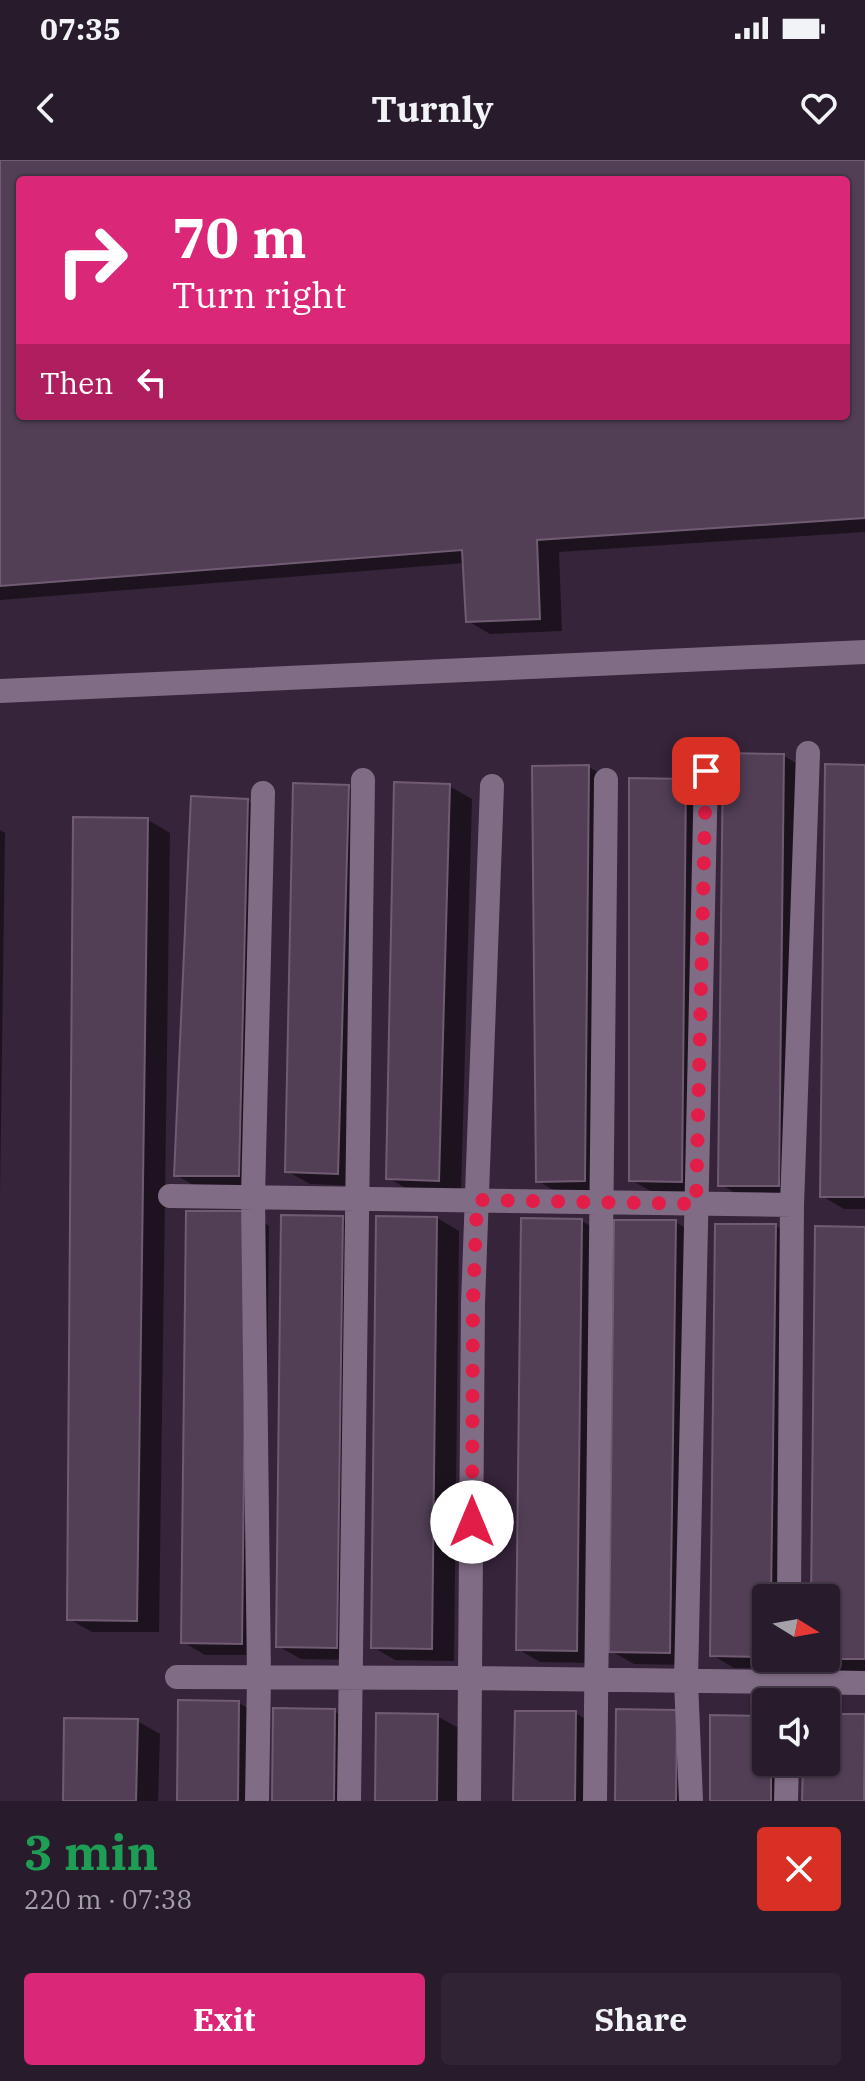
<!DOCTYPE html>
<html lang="en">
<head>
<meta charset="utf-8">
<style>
  :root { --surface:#281b2c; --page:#302434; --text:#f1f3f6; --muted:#a5a1a9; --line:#443948; --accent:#db2777 }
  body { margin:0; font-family:"IBM Plex Serif",serif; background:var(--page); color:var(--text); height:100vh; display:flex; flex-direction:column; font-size:30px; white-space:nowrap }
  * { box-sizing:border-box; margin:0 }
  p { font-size:26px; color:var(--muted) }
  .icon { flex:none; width:44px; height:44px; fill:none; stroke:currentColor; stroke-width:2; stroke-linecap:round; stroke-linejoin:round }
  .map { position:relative; height:1641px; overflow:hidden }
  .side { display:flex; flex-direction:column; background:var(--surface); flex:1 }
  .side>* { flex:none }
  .guide { position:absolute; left:16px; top:16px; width:834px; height:244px; border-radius:8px; box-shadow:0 2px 6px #0004,0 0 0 2px var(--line); background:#db2777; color:#fff; overflow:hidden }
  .needle { width:52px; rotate:101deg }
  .buttons { position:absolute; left:752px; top:1424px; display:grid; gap:16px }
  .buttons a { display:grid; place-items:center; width:88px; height:88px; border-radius:8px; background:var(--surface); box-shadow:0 2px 6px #0004,0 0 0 2px var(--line); font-size:40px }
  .pin { position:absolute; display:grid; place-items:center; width:68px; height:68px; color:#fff; margin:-34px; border-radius:16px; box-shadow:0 4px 12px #0006 }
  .me { position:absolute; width:88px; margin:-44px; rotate:0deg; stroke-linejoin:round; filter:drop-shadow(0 0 6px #0008) }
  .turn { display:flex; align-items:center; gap:28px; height:168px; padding:0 24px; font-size:36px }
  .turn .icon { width:104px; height:104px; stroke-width:2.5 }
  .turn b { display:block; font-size:56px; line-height:68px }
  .then { display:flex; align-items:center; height:76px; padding:0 24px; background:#0003; gap:16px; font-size:30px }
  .round { display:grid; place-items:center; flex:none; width:84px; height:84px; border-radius:8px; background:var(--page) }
  .summary { display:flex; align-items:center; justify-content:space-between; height:136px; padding:0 24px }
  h1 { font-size:48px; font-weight:700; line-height:60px; color:#1e9e55 }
  .button { display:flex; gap:16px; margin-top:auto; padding:16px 24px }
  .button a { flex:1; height:92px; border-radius:8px; background:var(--accent); color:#fff; font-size:32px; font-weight:700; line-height:92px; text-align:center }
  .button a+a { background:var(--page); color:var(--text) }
  .status { display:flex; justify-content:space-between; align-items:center; height:56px; padding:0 40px; background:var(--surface); direction:ltr }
  .status svg { height:22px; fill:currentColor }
  header { display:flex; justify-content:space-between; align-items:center; height:104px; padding:0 24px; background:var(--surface); font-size:36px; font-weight:700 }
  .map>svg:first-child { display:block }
  .shadow { fill:#0007; fill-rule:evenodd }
  .building { fill:#523f56; stroke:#705b73; stroke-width:2; fill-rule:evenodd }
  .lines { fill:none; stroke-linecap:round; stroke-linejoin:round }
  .street { stroke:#816c85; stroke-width:24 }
  .route { stroke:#e11d48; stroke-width:14; stroke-dasharray:0 25.2 }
</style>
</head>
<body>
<div class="status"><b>07:35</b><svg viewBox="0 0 49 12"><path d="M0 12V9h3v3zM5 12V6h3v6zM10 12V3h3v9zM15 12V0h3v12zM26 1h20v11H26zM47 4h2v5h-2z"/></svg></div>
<header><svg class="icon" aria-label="back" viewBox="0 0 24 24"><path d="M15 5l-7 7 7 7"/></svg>Turnly<svg class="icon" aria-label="heart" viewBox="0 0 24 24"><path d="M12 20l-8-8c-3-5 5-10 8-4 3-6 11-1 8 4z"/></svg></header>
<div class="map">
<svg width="865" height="1641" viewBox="0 0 865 1641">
  <rect width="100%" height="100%" fill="#36243a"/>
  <path class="shadow" d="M0,0H865V372L559,392L562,471L490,474L468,461L465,403L0,440ZM20,20H846V256H20Z
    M784,596L806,609L801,1038L742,1037L720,1024Z
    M589,607L611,620L607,1033L560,1034L538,1021Z
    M865,607V1049H844L822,1036Z
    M685,621L708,634L704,1034L654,1033L631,1020Z
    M449,626L472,639L461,1033L411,1031L388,1018Z
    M348,627L371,640L360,1026L310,1024L287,1011Z
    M248,641L270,654L261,1028H198L176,1015Z
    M148,660L170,673L159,1472H92L69,1459Z
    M0,670L5,673L0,1035Z
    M247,1053L269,1066L264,1495H205L183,1482Z
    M342,1058L365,1071L359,1500L301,1499L278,1486Z
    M437,1058L459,1071L454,1501L395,1500L373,1487Z
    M582,1061L604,1074L599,1503L540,1502L518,1489Z
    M675,1062L698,1075L692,1505L634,1504L611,1491Z
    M776,1066L798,1079L793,1438H766V1498H793V1508H734L712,1495Z
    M865,1069V1511L834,1510L813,1498H826V1438H813Z
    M239,1543L261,1556L260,1641H179Z
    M334,1551L357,1564L356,1641H274Z
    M677,1552L698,1641H617Z
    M575,1553L598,1566L597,1641H515Z
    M437,1556L460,1569L459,1641H377Z
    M826,1556L865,1557V1641H804L805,1602H826Z
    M766,1558V1602H794L793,1641H712Z
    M137,1561L160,1574L158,1641H65Z"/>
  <path class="building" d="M0,0H865V358L537,380L540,459L466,462L462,390L0,426ZM20,20H846V256H20Z
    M723,593L784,594L779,1026H718Z
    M825,604L865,605V1037H820Z
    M589,605L585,1021L536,1022L532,606Z
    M629,618L686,619L682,1022L629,1021Z
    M394,622L450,624L439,1021L386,1019Z
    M293,623L349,625L338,1014L285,1012Z
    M191,636L248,639L239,1016H174Z
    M73,657L148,658L137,1461L67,1460Z
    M186,1051H247L242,1484L181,1483Z
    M281,1055L343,1056L337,1488L276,1487Z
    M376,1056L437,1057L432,1489L371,1488Z
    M521,1058L582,1059L577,1491L516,1490Z
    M614,1060H676L670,1493L609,1492Z
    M715,1064H776L771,1438H766V1497L710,1496Z
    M815,1066L865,1067V1499H810L826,1498V1438H811Z
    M178,1540L239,1541L238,1641H177Z
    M273,1548L335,1549L334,1641H272Z
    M616,1549L677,1550L676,1641H615Z
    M515,1551H576L575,1641H513Z
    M376,1553L438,1554L437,1641H375Z
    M826,1554H865L864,1641H802L803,1602H826Z
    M710,1555L766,1556V1602H771V1641H710Z
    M64,1558L138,1559L136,1641H63Z"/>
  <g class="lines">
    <path class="street" d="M0,531L865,492
      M170,1036L792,1045
      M789,1438L792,1045L808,593
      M177,1517L470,1518L865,1523
      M788,1542V1498
      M257,1641L259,1517L253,1037L263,633
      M349,1641L363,620
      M469,1641L473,1143L492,626
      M595,1641L606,620
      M691,1641L686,1521L706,611
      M786,1641L787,1602"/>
  </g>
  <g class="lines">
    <path class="route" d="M472,1362L473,1143L477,1040L696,1044L706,611"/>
  </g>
</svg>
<div class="buttons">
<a><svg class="needle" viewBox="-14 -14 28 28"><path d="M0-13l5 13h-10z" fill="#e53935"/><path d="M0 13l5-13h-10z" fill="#a5a1a9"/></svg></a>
<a><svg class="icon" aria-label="sound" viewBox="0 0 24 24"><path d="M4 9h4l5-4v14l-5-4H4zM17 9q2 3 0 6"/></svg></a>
</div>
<div class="pin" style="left:706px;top:611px;background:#d93025"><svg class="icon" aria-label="arrive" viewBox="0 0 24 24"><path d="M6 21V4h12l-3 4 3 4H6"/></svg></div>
<svg class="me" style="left:472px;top:1362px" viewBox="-20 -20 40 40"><circle r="19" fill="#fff"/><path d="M0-13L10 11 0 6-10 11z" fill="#e11d48"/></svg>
<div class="guide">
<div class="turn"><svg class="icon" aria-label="right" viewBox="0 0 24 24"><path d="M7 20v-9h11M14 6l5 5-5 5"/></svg><div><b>70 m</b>Turn right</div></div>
<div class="then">Then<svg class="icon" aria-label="left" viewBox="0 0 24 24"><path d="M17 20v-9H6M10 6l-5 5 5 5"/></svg></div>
</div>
</div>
<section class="side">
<div class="summary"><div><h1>3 min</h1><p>220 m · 07:38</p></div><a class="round" style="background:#d93025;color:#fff"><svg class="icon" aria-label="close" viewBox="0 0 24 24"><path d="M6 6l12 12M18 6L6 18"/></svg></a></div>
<div class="button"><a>Exit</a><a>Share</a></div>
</section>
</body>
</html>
